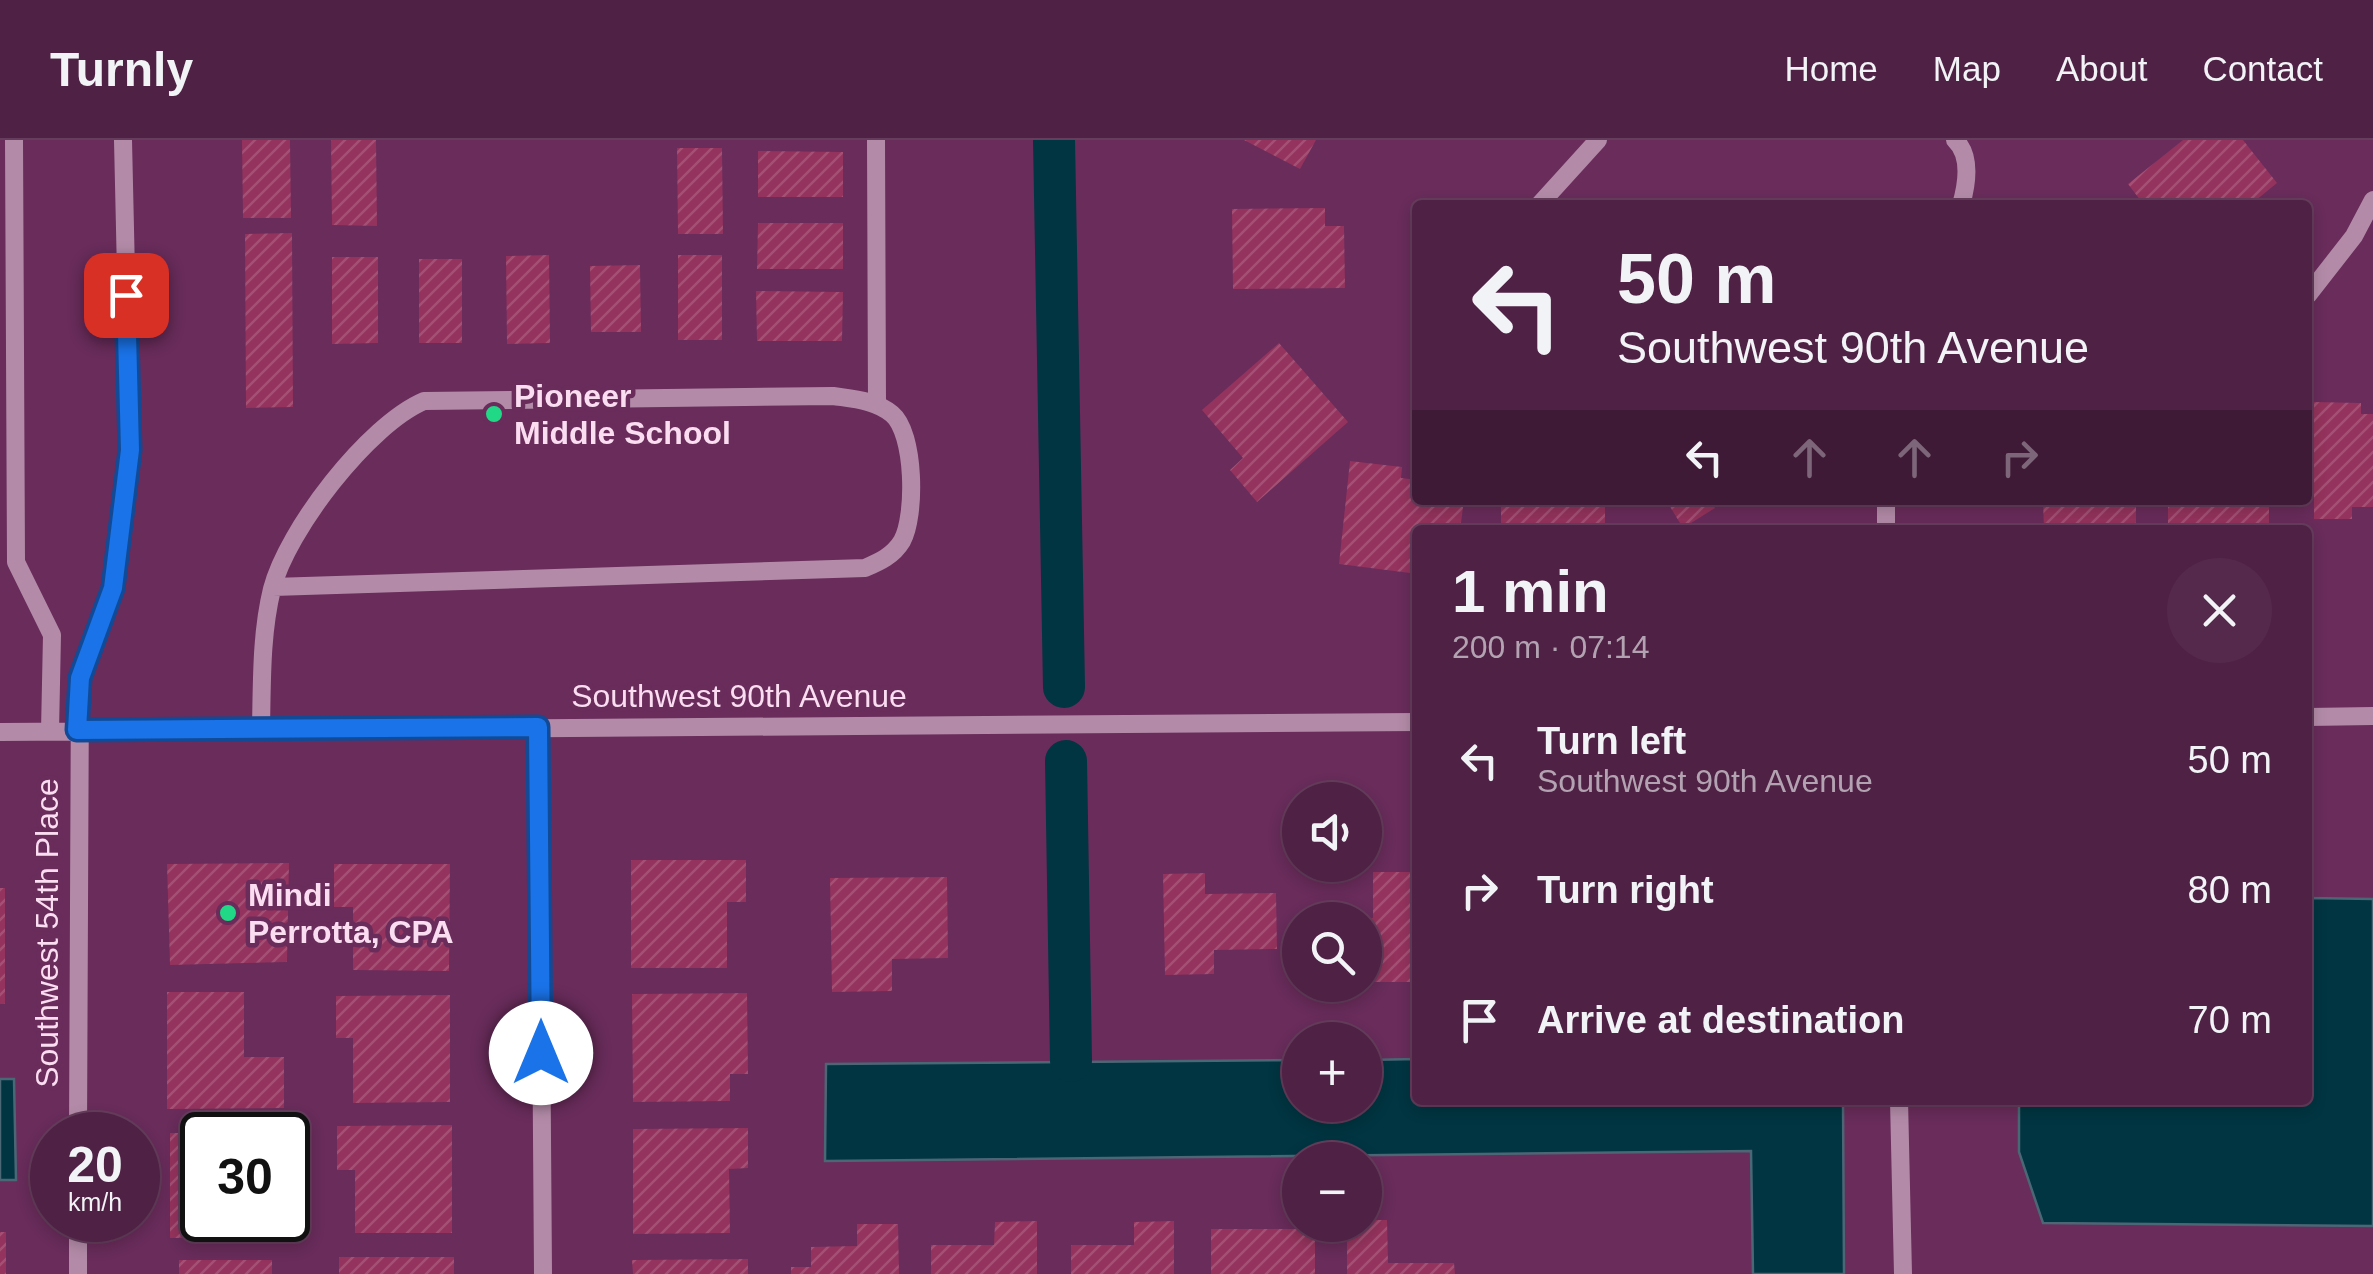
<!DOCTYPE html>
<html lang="en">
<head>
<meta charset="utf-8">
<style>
  :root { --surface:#4f2144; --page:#55294b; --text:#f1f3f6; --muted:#b3a3b2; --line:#663e5d }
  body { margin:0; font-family:Helvetica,sans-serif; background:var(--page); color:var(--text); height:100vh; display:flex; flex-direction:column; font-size:38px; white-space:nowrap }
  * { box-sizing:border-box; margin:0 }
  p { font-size:32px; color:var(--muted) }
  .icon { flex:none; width:55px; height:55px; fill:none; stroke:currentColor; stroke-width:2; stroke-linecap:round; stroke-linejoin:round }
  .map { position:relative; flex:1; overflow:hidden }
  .drawer { position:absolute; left:1412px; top:385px; width:900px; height:580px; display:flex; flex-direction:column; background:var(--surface); border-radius:10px; box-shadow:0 5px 15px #0003,0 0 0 2px var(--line) }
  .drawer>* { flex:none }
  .guide { position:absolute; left:1412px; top:60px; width:900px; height:305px; border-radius:10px; box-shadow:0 5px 15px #0003,0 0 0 2px var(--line); background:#4f2144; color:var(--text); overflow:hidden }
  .buttons { position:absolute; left:1282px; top:642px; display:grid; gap:20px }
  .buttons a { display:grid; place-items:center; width:100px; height:100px; border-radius:50%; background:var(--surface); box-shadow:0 5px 15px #0003,0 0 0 2px var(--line); font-size:50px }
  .speed { position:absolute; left:30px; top:972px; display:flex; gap:20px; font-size:50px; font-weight:700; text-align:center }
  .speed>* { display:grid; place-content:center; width:130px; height:130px; border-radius:50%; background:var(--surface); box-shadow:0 5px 15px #0003,0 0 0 2px var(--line); line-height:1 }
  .speed small { font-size:25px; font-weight:400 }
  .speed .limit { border:5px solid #111; border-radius:15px; background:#fff; color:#111 }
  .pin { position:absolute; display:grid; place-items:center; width:85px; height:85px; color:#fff; margin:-42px; border-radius:20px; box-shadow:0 5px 15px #0006 }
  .me { position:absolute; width:110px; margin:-55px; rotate:0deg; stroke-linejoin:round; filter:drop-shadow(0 0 8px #0008) }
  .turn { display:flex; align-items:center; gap:35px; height:210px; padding:0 40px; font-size:45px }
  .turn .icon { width:130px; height:130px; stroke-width:2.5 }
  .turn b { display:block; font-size:70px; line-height:85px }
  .lanes { display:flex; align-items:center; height:95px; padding:0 40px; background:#0003; justify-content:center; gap:50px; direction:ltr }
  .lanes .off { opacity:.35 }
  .round { display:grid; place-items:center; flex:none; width:105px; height:105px; border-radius:52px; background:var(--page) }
  .headline { display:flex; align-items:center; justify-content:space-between; height:170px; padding:0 40px }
  h1 { font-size:60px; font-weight:800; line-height:75px }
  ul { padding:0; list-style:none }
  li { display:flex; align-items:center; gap:30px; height:130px; padding:0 40px }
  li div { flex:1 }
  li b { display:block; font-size:38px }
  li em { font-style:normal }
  header { display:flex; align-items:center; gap:60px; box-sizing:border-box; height:140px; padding:0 50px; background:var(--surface); border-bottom:2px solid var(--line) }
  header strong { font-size:48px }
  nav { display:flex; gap:55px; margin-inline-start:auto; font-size:35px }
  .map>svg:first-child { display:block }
  .water { fill:#003541; stroke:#4b6776; stroke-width:2.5 }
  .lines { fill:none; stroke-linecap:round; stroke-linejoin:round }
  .canal { stroke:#003541; stroke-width:42 }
  .building { fill:url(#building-hatch) }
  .minor { stroke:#b38ba8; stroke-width:18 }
  .route-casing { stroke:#114b97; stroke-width:25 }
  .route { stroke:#1a73e8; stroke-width:18 }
  .poi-dot { fill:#21d887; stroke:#692c5b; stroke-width:4 }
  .labels { text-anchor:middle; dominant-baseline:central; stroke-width:9; stroke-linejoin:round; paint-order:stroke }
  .poi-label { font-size:32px; font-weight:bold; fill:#fbddf2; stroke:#692c5b; text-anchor:start }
  .street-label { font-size:32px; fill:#fbddf2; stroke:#692c5b }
</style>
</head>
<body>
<header>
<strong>Turnly</strong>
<nav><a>Home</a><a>Map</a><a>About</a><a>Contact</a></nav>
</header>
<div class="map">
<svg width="2373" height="1134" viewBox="0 0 2373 1134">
  <defs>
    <pattern id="building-hatch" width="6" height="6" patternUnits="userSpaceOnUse" patternTransform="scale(2.5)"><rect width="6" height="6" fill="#94335d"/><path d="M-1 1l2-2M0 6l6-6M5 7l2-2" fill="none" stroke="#a45075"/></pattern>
  </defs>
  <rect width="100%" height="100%" fill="#692c5b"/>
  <path class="water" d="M2308,758L2373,759V1086L2043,1083L2019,1012V960H2308Z
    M1417,919L1418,960H1843L1844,1134H1753L1751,1011L825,1021L826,924L1300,920V965H1365V920Z
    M0,939H14L16,1040H0Z"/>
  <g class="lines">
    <path class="canal" d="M1054,0L1064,547
      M1066,621L1071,921"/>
  </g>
  <path class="building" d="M242,0H290L291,78H243Z
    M331,0H376L377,86L332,85Z
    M1244,0H1316L1300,29Z
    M2183,0H2243L2277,43L2250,65H2144L2128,44Z
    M677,8H722L723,94H678Z
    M758,11L843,12V57H758Z
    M1325,68V86H1344L1345,148L1233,149L1232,69Z
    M758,83H843V129H757Z
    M292,93L293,267L246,268L245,94Z
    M549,115L550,203L507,204L506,116Z
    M678,115H722V200H678Z
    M332,117H378V203L332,204Z
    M419,119H462V203H419Z
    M640,125L641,192H591L590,126Z
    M756,151L843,152L842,201H757Z
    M1279,203L1348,282L1257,362L1230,330L1243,318L1202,270Z
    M2314,262L2361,263V274H2373V367H2352V379H2314Z
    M1350,321L1402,327L1401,338L1418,340V360H1464L1460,390H1418V434L1339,424Z
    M1501,360H1605V390H1501Z
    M1666,360H1710L1715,368L1683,388Z
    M2043,360H2136V390H2044Z
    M2168,360H2269V390H2168Z
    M631,720H746V762H727V828H631Z
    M289,723L287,822L170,825L167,724Z
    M334,724H450L449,831L353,830V767H334Z
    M1373,732H1410V842H1365V778H1373Z
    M1205,733V754L1276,753L1277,809L1214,810V834L1165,835L1163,734Z
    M947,737L948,818L892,819V851L832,852L830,738Z
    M0,748H5V864H0Z
    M167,852H244V917H284V968L167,969Z
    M747,853L748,934H730V961L633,962L632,854Z
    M450,855V962L353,963V898H336V856Z
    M452,985V1093H355V1030H337V986Z
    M748,988V1028L729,1029L730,1093L633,1094V989Z
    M170,993H202V1080H265V1098H170Z
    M1365,1080H1387L1388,1123H1454L1455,1134H1347V1085H1365Z
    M1037,1081V1134H931V1105H994L995,1082Z
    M1174,1081V1134H1071V1105H1134V1082Z
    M857,1084H898L899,1134H791V1127H811V1107L857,1106Z
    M1211,1089H1315V1134H1211Z
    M0,1092H6V1134H0Z
    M339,1117H454V1134H339Z
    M748,1119V1134H633L632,1120Z
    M179,1120H272V1134H179Z"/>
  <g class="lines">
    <path class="minor" d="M14,0L16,422L52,495L50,591
      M876,0L877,264
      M1955,0C1972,16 1967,44 1961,65
      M1539,65L1598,0
      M2308,155L2354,96L2373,60
      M1886,360V390
      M2308,577L2373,576
      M539,587L543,1134
      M261,588C262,542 261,494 272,449C287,390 368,285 424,261L833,256C853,259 875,260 892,274C915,293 916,376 902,401C893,416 879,422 865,428L273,447
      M0,592L1418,582
      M1899,960L1903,1134
      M78,995L80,538L113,448L130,310L123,0
      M78,1080V1134"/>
  </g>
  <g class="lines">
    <defs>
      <path id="route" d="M126,155L130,310L113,448L80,538L77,590L538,587L541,913"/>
    </defs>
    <use href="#route" class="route-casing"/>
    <use href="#route" class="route"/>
  </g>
  <g class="poi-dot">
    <circle cx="494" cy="274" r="10"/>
    <circle cx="228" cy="773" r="10"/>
  </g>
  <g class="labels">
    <g class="poi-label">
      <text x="514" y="256">Pioneer<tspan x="514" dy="37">Middle School</tspan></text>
      <text x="248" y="755">Mindi<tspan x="248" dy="37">Perrotta, CPA</tspan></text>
    </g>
    <g class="street-label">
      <text x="739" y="556">Southwest 90th Avenue</text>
      <text transform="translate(47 793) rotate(-90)">Southwest 54th Place</text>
    </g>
  </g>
</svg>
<div class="buttons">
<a><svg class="icon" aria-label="sound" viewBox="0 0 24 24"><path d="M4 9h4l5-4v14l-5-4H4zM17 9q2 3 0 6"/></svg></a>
<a><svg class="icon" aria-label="search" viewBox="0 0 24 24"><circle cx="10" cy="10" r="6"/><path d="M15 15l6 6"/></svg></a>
<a>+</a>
<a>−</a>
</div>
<div class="speed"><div>20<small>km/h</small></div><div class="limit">30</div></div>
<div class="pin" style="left:126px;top:155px;background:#d93025"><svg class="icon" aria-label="arrive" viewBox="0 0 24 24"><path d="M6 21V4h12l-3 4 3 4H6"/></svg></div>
<svg class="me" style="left:541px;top:913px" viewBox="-20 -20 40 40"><circle r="19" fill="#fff"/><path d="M0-13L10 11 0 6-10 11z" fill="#1a73e8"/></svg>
<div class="guide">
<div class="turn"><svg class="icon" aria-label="left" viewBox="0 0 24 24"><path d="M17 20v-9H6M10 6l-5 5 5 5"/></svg><div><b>50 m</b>Southwest 90th Avenue</div></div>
<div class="lanes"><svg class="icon" aria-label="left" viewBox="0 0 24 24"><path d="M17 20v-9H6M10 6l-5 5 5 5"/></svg><svg class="icon off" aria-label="ahead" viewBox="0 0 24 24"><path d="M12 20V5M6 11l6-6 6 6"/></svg><svg class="icon off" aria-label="ahead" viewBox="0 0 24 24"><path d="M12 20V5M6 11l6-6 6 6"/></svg><svg class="icon off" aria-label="right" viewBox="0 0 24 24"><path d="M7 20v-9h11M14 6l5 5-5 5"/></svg></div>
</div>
<section class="drawer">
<div class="headline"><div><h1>1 min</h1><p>200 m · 07:14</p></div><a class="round"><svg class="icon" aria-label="close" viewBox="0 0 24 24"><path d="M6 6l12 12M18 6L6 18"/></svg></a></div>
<ul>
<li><svg class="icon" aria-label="left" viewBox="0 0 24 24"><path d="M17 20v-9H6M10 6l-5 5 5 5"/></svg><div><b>Turn left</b><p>Southwest 90th Avenue</p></div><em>50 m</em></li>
<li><svg class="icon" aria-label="right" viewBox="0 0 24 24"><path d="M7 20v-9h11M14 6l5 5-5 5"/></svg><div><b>Turn right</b></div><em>80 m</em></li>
<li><svg class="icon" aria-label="arrive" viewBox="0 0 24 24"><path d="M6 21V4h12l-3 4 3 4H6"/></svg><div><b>Arrive at destination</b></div><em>70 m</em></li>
</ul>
</section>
</div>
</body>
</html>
